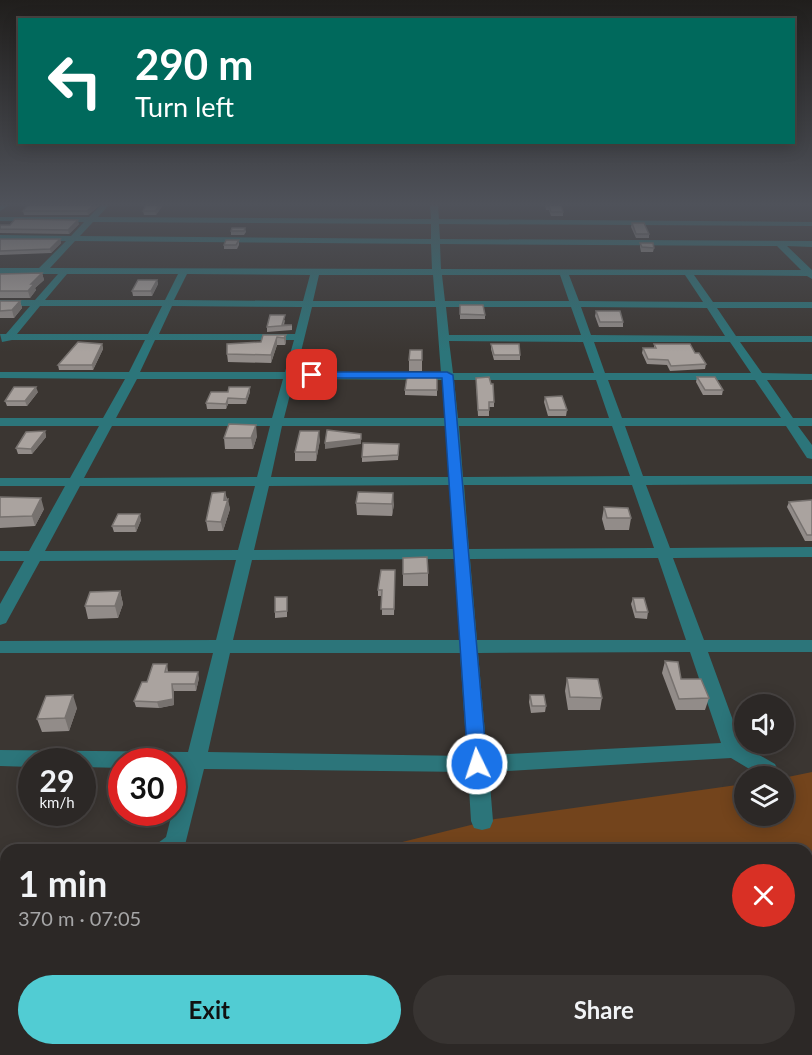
<!DOCTYPE html>
<html lang="en">
<head>
<meta charset="utf-8">
<style>
  :root { --surface:#2c2826; --page:#383432; --text:#f1f3f6; --muted:#a6a6a7; --line:#484443; --accent:#51ccd3 }
  body { margin:0; font-family:Lato,sans-serif; background:var(--page); color:var(--text); height:100vh; display:flex; flex-direction:column; font-size:22px; white-space:nowrap }
  * { box-sizing:border-box; margin:0 }
  p { font-size:20px; color:var(--muted) }
  .icon { flex:none; width:33px; height:33px; fill:none; stroke:currentColor; stroke-width:2; stroke-linecap:round; stroke-linejoin:round }
  .map { position:relative; flex:1; overflow:hidden }
  .sheet { position:absolute; left:0px; top:844px; width:813px; height:212px; display:flex; flex-direction:column; background:var(--surface); border-radius:18px 18px 0 0; box-shadow:0 3px 15px #0003,0 0 0 2px var(--line) }
  .sheet>* { flex:none }
  .top-card { position:absolute; left:18px; top:18px; width:777px; height:126px; border-radius:0px; box-shadow:0 3px 15px #0003,0 0 0 2px var(--line); background:#00695c; color:#fff; overflow:hidden }
  .buttons { position:absolute; left:734px; top:694px; display:grid; gap:12px }
  .buttons a { display:grid; place-items:center; width:60px; height:60px; border-radius:50%; background:var(--surface); box-shadow:0 3px 15px #0003,0 0 0 2px var(--line); font-size:30px }
  .speed { position:absolute; left:18px; top:748px; display:flex; gap:12px; font-size:30px; font-weight:700; text-align:center }
  .speed>* { display:grid; place-content:center; width:78px; height:78px; border-radius:50%; background:var(--surface); box-shadow:0 3px 15px #0003,0 0 0 2px var(--line); line-height:1 }
  .speed small { font-size:15px; font-weight:400 }
  .speed .limit { border:9px solid #d22; background:#fff; color:#111 }
  .pin { position:absolute; display:grid; place-items:center; width:51px; height:51px; color:#fff; margin:-26px; border-radius:12px; box-shadow:0 3px 9px #0006 }
  .me { position:absolute; width:66px; margin:-33px; rotate:356deg; stroke-linejoin:round; filter:drop-shadow(0 0 4px #0008) }
  .turn { display:flex; align-items:center; gap:21px; height:126px; padding:0 18px; font-size:27px }
  .turn .icon { width:78px; height:78px; stroke-width:2.5 }
  .turn b { display:block; font-size:42px; line-height:51px }
  .round { display:grid; place-items:center; flex:none; width:63px; height:63px; border-radius:32px; background:var(--page) }
  .headline { display:flex; align-items:center; justify-content:space-between; height:102px; padding:0 18px }
  h1 { font-size:36px; font-weight:700; line-height:45px }
  .cta { display:flex; gap:12px; margin-top:auto; padding:12px 18px }
  .cta a { flex:1; height:69px; border-radius:36px; background:var(--accent); color:#111; font-size:24px; font-weight:700; line-height:69px; text-align:center }
  .cta a+a { background:var(--page); color:var(--text) }
  .map>svg:first-child { display:block }
  .green { fill:#73441c }
  .lines { fill:none; stroke-linecap:round; stroke-linejoin:round }
  .minor { fill:#2c757a; fill-rule:evenodd }
  .wall { fill:#928c89 }
  .shaded-wall { fill:#77726f }
  .building { fill:#aaa39f; stroke:#77726f; stroke-width:1.5 }
  .route { fill:#1a73e8; stroke:#114b97; stroke-width:1.5 }
</style>
</head>
<body>
<div class="map">
<svg width="812" height="1055" viewBox="0 0 812 1055">
  <rect width="100%" height="100%" fill="#3b3632"/>
  <path class="green" d="M812,772V1055H0V882H6V1050H807V850H370L495,819L744,784V816H783V778Z"/>
  <g class="lines">
    <path class="minor" d="M0,205H9L0,211Z
      M101,205H109L98,217L431,219L430,205H438L439,219L812,222V226L439,224L440,239L812,241V247L787,246L812,270V279L807,276L694,275L713,302H812V308H717L736,336H812V342H740L762,373L812,374V380H767L793,418H812V426H798L812,445V459L807,458L786,426H625L643,476H812V484L646,485L670,548L812,547V557L673,558L704,640H812V652H708L742,745L775,764L778,770L775,776H761L731,758L489,772L493,821L490,828L482,830L474,828L471,821L468,772L204,769L184,849L155,850L158,843L166,837L183,769L172,768V762H122V768L82,767V762H32V767L0,766V750L188,752L213,653H0V641L216,640L236,560L40,561L6,623L0,625V604L24,561H0V551H29L65,486H0V478H70L99,426H0V418H103L125,379L0,378V372H129L145,340H12L2,342L0,334H6L30,306H0V300H35L58,274H0V268H39L66,241H0V235L71,236L84,222L0,221V217H89ZM93,222L431,224V239L80,236ZM75,241L431,244L432,269L50,268ZM440,244L777,246L801,270L441,269ZM67,274H178L165,300H45ZM187,274L310,275L303,301L174,300ZM319,275H433L435,301H313ZM442,275H560L569,301H445ZM569,275H685L703,302L579,301ZM40,306H162L148,334H17ZM172,306L302,307L295,334H159ZM312,307H436L441,373L296,372ZM446,307H571L581,335H449ZM581,307L707,308L725,336L591,335ZM155,340H294L285,372H140ZM449,341L583,342L594,373H453ZM594,342H730L751,373H605ZM137,379H283L272,418H116ZM294,379L442,380L445,418H284ZM454,380H596L609,418H458ZM608,380H755L781,418H622ZM112,426H270L257,477L84,478ZM282,426H446L449,477H271ZM459,426H612L630,476L463,477ZM450,485L454,549L254,550L269,486ZM464,485H632L654,548L469,549ZM80,486H255L238,550L45,551ZM658,558L686,640H477L470,559ZM454,559L460,640H233L252,560ZM690,652L721,743L487,755L478,653ZM230,653H460L467,756L208,752Z"/>
  </g>
  <path class="wall" d="M28,205H100L88,215H24L23,211Z
    M146,205H163L156,215H144L143,211Z
    M545,205H561L563,212V216H551L549,210H546Z
    M632,223L649,234V238H636L631,227Z
    M79,224L69,234L0,233V225Z
    M245,228L246,232L244,235H231V231Z
    M0,239H60L61,243L51,253L0,255Z
    M239,240V245L237,249H224V245Z
    M640,243L654,248L653,252H641L640,247Z
    M42,273L44,280L35,288L36,290L30,298H0V274Z
    M157,280L158,284L152,296H133L132,291Z
    M0,301H20L22,308L14,318H0Z
    M460,305L485,315V319H460Z
    M596,311L623,322V327H599L595,316Z
    M285,320L284,325H292V330L267,332V327Z
    M286,335V342L285,345H277L271,363L228,362L227,354Z
    M102,344L103,349L93,370H59L58,365Z
    M491,344L520,355V360H494L491,349Z
    M654,344L695,353L706,364L705,369L670,371L667,365L647,364L642,353L643,348H654Z
    M422,350V371H409V360Z
    M437,377V396L405,395V390Z
    M697,377L723,390L722,395H703L696,382Z
    M476,378L494,402V407H489V416H478Z
    M250,387V392L246,404H228L226,409H207L206,403L228,392Z
    M38,392L27,406H7L5,401Z
    M545,397L567,410L566,416H548L544,402Z
    M45,431L46,437L32,454H18L16,448Z
    M257,436L253,449H225L224,438Z
    M320,440L316,461H295V452Z
    M399,449L398,460L362,462V457Z
    M225,492L230,509L223,531H208L206,521Z
    M0,497L44,509L35,526L0,528Z
    M812,500V541H805L787,507L789,502Z
    M356,503L394,504L392,516L357,515Z
    M604,507L631,518L629,530H605L602,519Z
    M141,520L136,532H114L112,526Z
    M403,558L428,573V586H403Z
    M395,570L394,615H382V596H378V590Z
    M120,591L123,604L118,618L88,619L85,606Z
    M633,598L648,612L647,619L635,618L631,604Z
    M287,603V617L275,618V612Z
    M665,661L681,679L709,698L705,710H676L662,673Z
    M167,664L168,672L199,678L196,691H174V705L159,708L136,707L134,701L147,682Z
    M567,678L602,698L600,710H568L565,691Z
    M530,695L546,706L545,712L531,713L529,702Z
    M77,708L69,731L42,732L37,719Z"/>
  <path class="shaded-wall" d="M94,205H100L88,215L87,211Z
    M160,205H163L156,215L155,211Z
    M78,220L79,224L69,234L68,230Z
    M60,239L61,243L51,253L50,249Z
    M42,273L44,280L35,288L36,290L30,298L28,291L31,284Z
    M157,280L158,284L152,296L151,291Z
    M20,301L22,308L14,318L12,310Z
    M286,335V342L285,345L284,338Z
    M277,337V345L271,363V355Z
    M102,344L103,349L93,370L92,365Z
    M36,387L38,392L27,406L25,401Z
    M250,387V392L246,404V399Z
    M228,398V404L226,409V404Z
    M256,425L257,436L253,449L251,438Z
    M45,431L46,437L32,454L31,449Z
    M319,431L320,440L316,461V452Z
    M361,439V444L325,449V443Z
    M225,492L227,502L228,499L230,509L223,531L221,522Z
    M393,493L394,504L392,516V504Z
    M41,498L44,509L35,526L32,516Z
    M140,514L141,520L136,532L135,526Z
    M120,591L123,604L118,618L115,606Z
    M198,672L199,678L196,691L195,684Z
    M172,684L174,691V705L159,708L157,702Z
    M73,695L77,708L69,731L65,718Z"/>
  <path class="building" d="M28,205H94L87,211H23Z
    M146,205H160L155,211H143Z
    M546,205H561L563,212H551L549,206H546Z
    M15,219L78,220L68,230L0,229V225H10Z
    M632,223H644L649,234H636Z
    M232,228H245L244,231H231Z
    M0,239H60L50,249L0,251Z
    M226,240H239L236,245H224Z
    M640,243H653L654,248L642,247Z
    M42,273L31,284H34L28,291H0V274Z
    M138,280H157L151,291H132Z
    M0,301H20L12,310L0,311Z
    M460,305H483L485,315L460,314Z
    M596,311H620L623,322H600Z
    M270,315H285L282,325H292L267,327Z
    M263,335H286L284,338L277,337L271,355L227,354V344L261,342Z
    M78,342L102,344L92,365H58Z
    M491,344H519L520,355H494Z
    M654,344H690L695,353H699L706,364L671,366L668,360L648,359L643,348H656Z
    M410,350H422V360H409Z
    M407,377H437V390H405Z
    M489,377L491,384H493L494,402H489V410H478L476,378Z
    M697,377H715L723,390H705Z
    M14,387H36L25,401H5Z
    M229,387H250L246,399L228,398L226,404L206,403L211,392H228Z
    M562,396L567,410H549L545,397Z
    M229,424L256,425L251,438H224Z
    M327,430L361,434V439L325,443Z
    M45,431L31,449L16,448L26,432Z
    M300,431H319L316,452H295Z
    M363,443L399,444L398,455L362,457Z
    M225,492L224,500L228,499L221,522L206,521L212,493Z
    M358,492L393,493L392,504L356,503Z
    M0,497L41,498L32,516L0,517Z
    M812,500V535H807L789,502Z
    M604,507L628,508L631,518H607Z
    M118,514H140L135,526H112Z
    M427,557L428,573L403,574V558Z
    M381,570H395L394,609H381L382,590H378Z
    M120,591L115,606H85L90,592Z
    M275,597H287V611L275,612Z
    M633,598H644L648,612H636Z
    M665,661L678,662L681,679H701L709,698L679,699Z
    M153,664H167L165,672H198L195,684H172L173,699L157,702L134,701L142,682H147Z
    M567,678L598,679L602,698L570,697Z
    M73,695L65,718L37,719L46,696Z
    M530,695H544L546,706H532Z"/>
  <linearGradient id="sky" x2="0" y2="1"><stop stop-color="#201e1c"/><stop offset="0.58" stop-color="#4f525a"/><stop offset="1" stop-color="#4f525a" stop-opacity="0"/></linearGradient>
  <rect width="812" height="352" fill="url(#sky)"/>
  <path class="route" d="M447,372L453,375L487,764L484,769L477,771L471,769L468,764L442,378H312L307,375L312,372Z"/>
</svg>
<div class="buttons">
<a><svg class="icon" aria-label="sound" viewBox="0 0 24 24"><path d="M4 9h4l5-4v14l-5-4H4zM17 9q2 3 0 6"/></svg></a>
<a><svg class="icon" aria-label="layers" viewBox="0 0 24 24"><path d="M12 4l9 5-9 5-9-5zM3 14l9 5 9-5"/></svg></a>
</div>
<div class="speed"><div>29<small>km/h</small></div><div class="limit">30</div></div>
<div class="pin" style="left:312px;top:375px;background:#d93025"><svg class="icon" aria-label="arrive" viewBox="0 0 24 24"><path d="M6 21V4h12l-3 4 3 4H6"/></svg></div>
<svg class="me" style="left:477px;top:764px" viewBox="-20 -20 40 40"><circle r="17" fill="#1a73e8" stroke="#fff" stroke-width="3"/><path d="M0-11L8 9 0 5-8 9z" fill="#fff"/></svg>
<div class="top-card">
<div class="turn"><svg class="icon" aria-label="left" viewBox="0 0 24 24"><path d="M17 20v-9H6M10 6l-5 5 5 5"/></svg><div><b>290 m</b>Turn left</div></div>
</div>
<section class="sheet">
<div class="headline"><div><h1>1 min</h1><p>370 m · 07:05</p></div><a class="round" style="background:#d93025;color:#fff"><svg class="icon" aria-label="close" viewBox="0 0 24 24"><path d="M6 6l12 12M18 6L6 18"/></svg></a></div>
<div class="cta"><a>Exit</a><a>Share</a></div>
</section>
</div>
</body>
</html>
